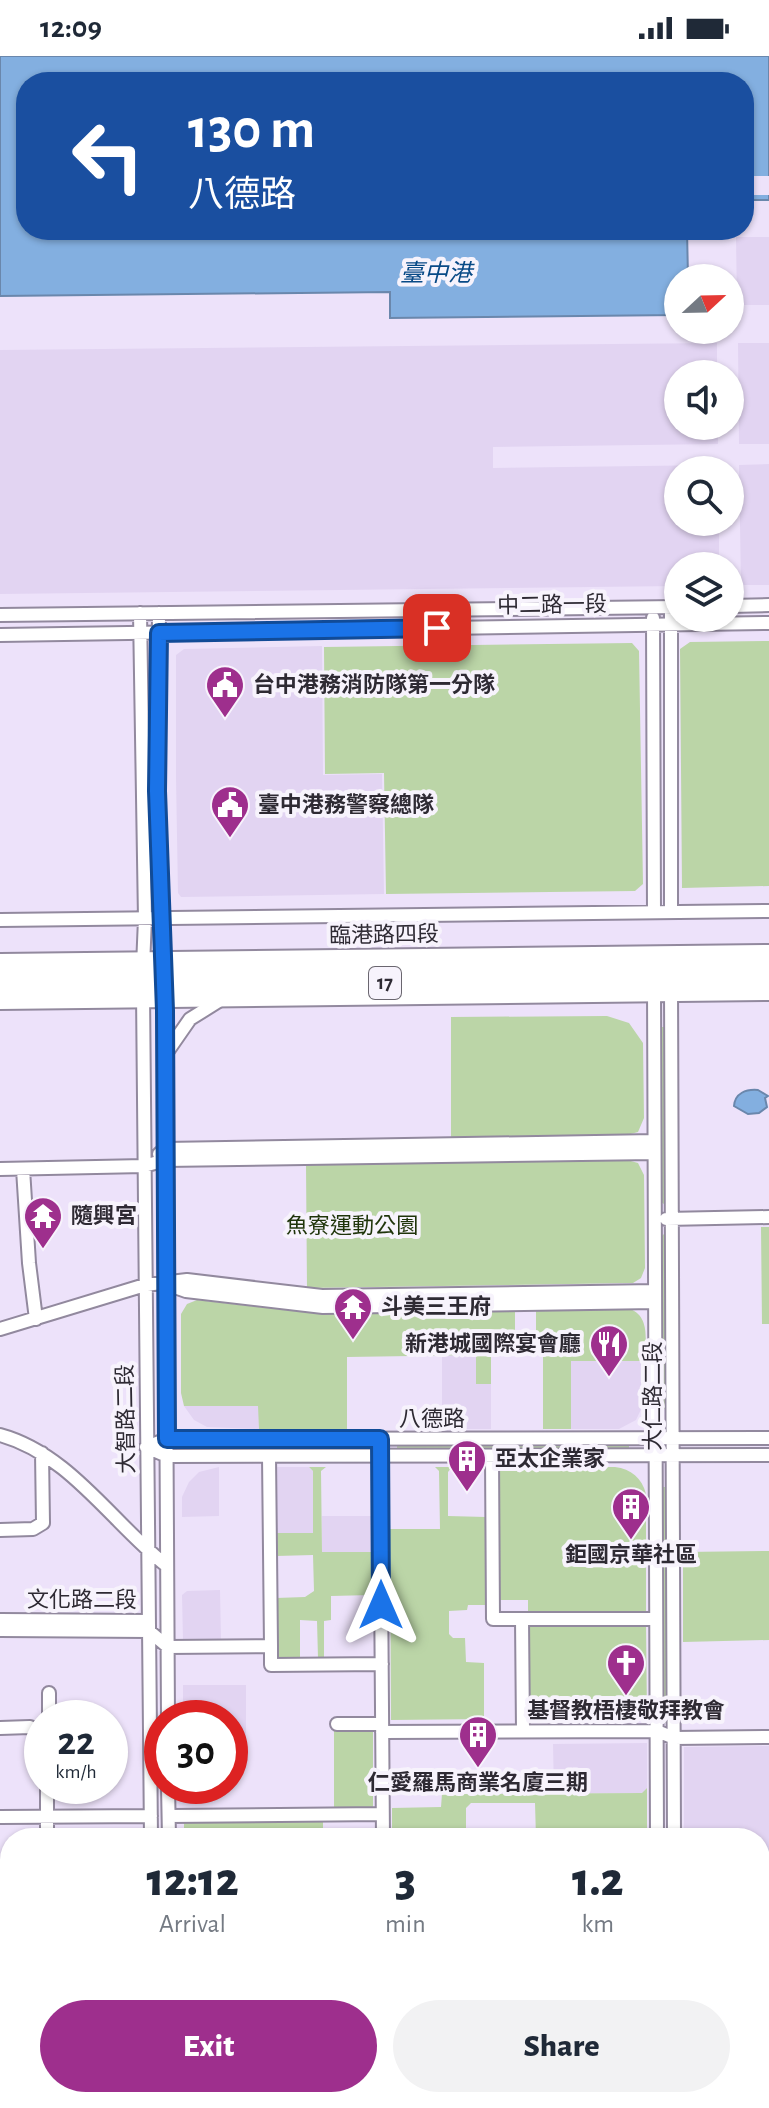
<!DOCTYPE html>
<html lang="en">
<head>
<meta charset="utf-8">
<style>
  :root { --surface:#fff; --page:#f2f2f3; --text:#1f2937; --muted:#747a83; --accent:#9e2f8d }
  body { margin:0; font-family:"Alegreya Sans","Noto Sans TC",sans-serif; background:var(--page); color:var(--text); height:100vh; display:flex; flex-direction:column; font-size:30px; white-space:nowrap }
  * { box-sizing:border-box; margin:0 }
  p { font-size:26px; color:var(--muted) }
  .icon { flex:none; width:44px; height:44px; fill:none; stroke:currentColor; stroke-width:2; stroke-linecap:round; stroke-linejoin:round }
  .map { position:relative; flex:1; overflow:hidden }
  .side { position:absolute; left:0px; top:1772px; width:770px; height:280px; display:flex; flex-direction:column; background:var(--surface); border-radius:32px 32px 0 0; box-shadow:0 2px 6px #0004 }
  .side>* { flex:none }
  .top-card { position:absolute; left:16px; top:16px; width:738px; height:168px; border-radius:32px; box-shadow:0 2px 6px #0004; background:#1a4fa0; color:#fff; overflow:hidden }
  .needle { width:52px; rotate:68deg }
  .fabs { position:absolute; left:664px; top:208px; display:grid; gap:16px }
  .fabs a { display:grid; place-items:center; width:80px; height:80px; border-radius:50%; background:var(--surface); box-shadow:0 2px 6px #0004; font-size:40px }
  .speed { position:absolute; left:24px; top:1644px; display:flex; gap:16px; font-size:40px; font-weight:700; text-align:center }
  .speed>* { display:grid; place-content:center; width:104px; height:104px; border-radius:50%; background:var(--surface); box-shadow:0 2px 6px #0004; line-height:1 }
  .speed small { font-size:20px; font-weight:400 }
  .speed .limit { border:12px solid #d22; background:#fff; color:#111 }
  .pin { position:absolute; display:grid; place-items:center; width:68px; height:68px; color:#fff; margin:-34px; border-radius:16px; box-shadow:0 4px 12px #0006 }
  .me { position:absolute; width:88px; margin:-44px; rotate:0deg; stroke-linejoin:round; filter:drop-shadow(0 0 6px #0008) }
  .turn { display:flex; align-items:center; gap:28px; height:168px; padding:0 40px; font-size:36px }
  .turn .icon { width:104px; height:104px; stroke-width:2.5 }
  .turn b { display:block; font-size:56px; line-height:68px }
  .eta { display:flex; justify-content:space-evenly; align-items:center; height:136px; text-align:center }
  .eta b { font-size:48px; font-weight:800; line-height:56px }
  .primary-button { display:flex; gap:16px; margin-top:auto; padding:16px 40px }
  .primary-button a { flex:1; height:92px; border-radius:48px; background:var(--accent); color:#fff; font-size:32px; font-weight:800; line-height:92px; text-align:center }
  .primary-button a+a { background:var(--page); color:var(--text) }
  .status { display:flex; justify-content:space-between; align-items:center; height:56px; padding:0 40px; background:var(--surface); direction:ltr }
  .status svg { height:22px; fill:currentColor }
  .map>svg:first-child { display:block }
  .built { fill:#e2d4f2 }
  .green { fill:#bbd5a7 }
  .water { fill:#83afe0; stroke:#6a87ac; stroke-width:2 }
  .pier { fill:#ede2fa }
  .lines { fill:none; stroke-linecap:round; stroke-linejoin:round }
  .minor-casing { stroke:#92899e; stroke-width:16 }
  .major-casing { stroke:#92899e; stroke-width:20 }
  .minor { stroke:#fff; stroke-width:12 }
  .major { stroke:#fff; stroke-width:16 }
  .route-casing { stroke:#114b97; stroke-width:20 }
  .route { stroke:#1a73e8; stroke-width:14 }
  .labels { text-anchor:middle; dominant-baseline:central; stroke-width:8; stroke-linejoin:round; paint-order:stroke }
  .shield { fill:#f7f3fc; stroke:#6a666f; stroke-width:2 }
  .shield-label { font-size:20px; font-weight:bold; fill:#2e2a33 }
  .street-label { font-size:22px; fill:#2e2a33; stroke:#f7f3fc }
  .poi-label { font-size:22px; font-weight:bold; fill:#2e2a33; stroke:#f7f3fc; text-anchor:start }
  .park-label { font-size:22px; fill:#1f340a; stroke:#f7f3fc }
  .water-label { font-size:24px; font-style:italic; fill:#084a86; stroke:#f7f3fc }
</style>
</head>
<body>
<div class="status"><b>12:09</b><svg viewBox="0 0 49 12"><path d="M0 12V9h3v3zM5 12V6h3v6zM10 12V3h3v9zM15 12V0h3v12zM26 1h20v11H26zM47 4h2v5h-2z"/></svg></div>
<div class="map">
<svg width="769" height="2052" viewBox="0 0 769 2052">
  <rect width="100%" height="100%" fill="#ede2fa"/>
  <path class="built" d="M736,181H769V249H737Z
    M717,287V318H678V370H718V388L493,391V412L718,409V414H678V466H719V510H678V530L0,538V294Z
    M738,287H769V388H739Z
    M769,408V529H741L739,409Z
    M322,590L323,719L382,718L384,838L181,841L178,837L176,722V599L184,593Z
    M477,1299L476,1328H491V1373H442V1300Z
    M571,1305H645V1345L636,1364L619,1373H571Z
    M184,1350H259V1373L207,1371L194,1364Z
    M219,1411V1460L182,1461V1441L189,1426L199,1416Z
    M275,1411H309L313,1415V1477H276Z
    M322,1460H371L372,1496H322Z
    M220,1534L221,1584H183L182,1539L187,1535Z
    M183,1629H246V1694H230V1662H183Z
    M647,1687V1732L643,1737H554L553,1688Z
    M769,1690V1976H760V1782H684V1691Z
    M760,2013L769,2014V2052H685V2042H760Z"/>
  <path class="green" d="M769,585V830L682,832L680,593L690,586Z
    M632,587L639,595L643,828L635,835L386,838L384,717L325,718L324,591Z
    M607,960L629,967L643,987L644,1062L638,1076L627,1079L451,1082V961Z
    M661,971H664V1148L661,1146Z
    M627,1104L638,1107L644,1119L645,1212L641,1222L633,1227L307,1232L306,1109Z
    M761,1171H769V1268H762Z
    M664,1178L666,1353H662V1180Z
    M197,1244L320,1258L515,1255V1298L491,1299V1328H476V1299L347,1301V1373H259L258,1350H184L181,1337V1258L187,1248Z
    M630,1253C651,1261 645,1286 645,1305H571V1373H543V1299L536,1298V1255Z
    M205,1389L363,1390L365,1392L205,1393Z
    M397,1390H629V1394L397,1393Z
    M309,1411H326L321,1415L322,1496H372V1539L331,1540V1564L324,1565V1602H318L317,1565L300,1564V1602H276V1542L305,1541L314,1535L313,1499L276,1500V1477H313V1415Z
    M435,1411H452L448,1416V1460L486,1461V1549H468L467,1554L449,1555V1578L453,1582H465L466,1606L484,1607V1663L391,1664L390,1473H440L439,1415Z
    M498,1411H615C631,1413 642,1422 646,1438V1555L528,1556V1544H499Z
    M662,1431H666V1667L663,1665Z
    M769,1495V1584L683,1586V1496Z
    M646,1568L647,1662L529,1663L528,1569Z
    M334,1672H373V1751H334Z
    M647,1732V1782H536L535,1747H471L466,1752V1776H442V1782H392V1752L441,1751L442,1738L642,1737Z
    M323,1766V1782H184V1767Z"/>
  <path class="water" d="M0,0H769V144H744V26H26V174H687L688,222H678V259L390,262V236L0,240Z
    M758,1034L768,1040L765,1042L767,1051L759,1057L748,1058L734,1050C735,1037 746,1033 758,1034Z"/>
  <path class="pier" d="M744,120H769V139H744Z"/>
  <g class="lines">
    <defs>
      <path id="minor" d="M730,550L769,549
        M140,557L145,863L143,910
        M159,557L157,735L163,911
        M0,559L678,551
        M653,562L654,855
        M0,579L769,567
        M671,856V551
        M0,864L769,855
        M654,929L657,1782
        M671,929L674,1782
        M143,937L151,1782
        M164,937L168,1662
        M165,999L190,963L222,943
        M159,1098L165,1093L654,1085
        M0,1113L144,1110L165,1104L654,1097
        M23,1113L29,1207L36,1263
        M666,1163L769,1161
        M169,1229L186,1235L323,1251L655,1246
        M0,1273L145,1229L187,1224L322,1240L655,1235
        M0,1379C70,1398 112,1467 167,1510
        M146,1391L167,1400L769,1399
        M146,1391L167,1383L769,1382
        M380,1393L383,1782
        M269,1400L271,1590
        M492,1400L493,1563H522L523,1675
        M0,1474L33,1473L43,1467L42,1397
        M522,1563H656
        M0,1564L149,1565
        M0,1574L149,1575L168,1591
        M168,1591L271,1590V1609L382,1608
        M49,1637V1662
        M337,1668H382
        M0,1672L30,1671L42,1677
        M382,1676L657,1675L674,1682L769,1681
        M47,1730V1782
        M168,1730L169,1782
        M169,1760L382,1758
        M0,1761L151,1760
        M0,1816H10
        M0,1915H10
        M0,1927H10
        M760,1986H769
        M760,2003L769,2002
        M0,2016H10
        M48,2042V2052
        M152,2042V2052
        M274,2042V2052
        M384,2042V2052
        M502,2042V2052
        M658,2042V2052
        M675,2042V2052
        M172,2052L179,2042"/>
      <path id="major" d="M0,906L769,897
        M0,919L769,910
        M0,932L769,923
        M0,945L769,936"/>
    </defs>
    <use href="#minor" class="minor-casing"/>
    <use href="#major" class="major-casing"/>
    <use href="#minor" class="minor"/>
    <use href="#major" class="major"/>
  </g>
  <g class="lines">
    <defs>
      <path id="route" d="M381,1549L380,1383H167L165,955L157,735L159,577L437,572"/>
    </defs>
    <use href="#route" class="route-casing"/>
    <use href="#route" class="route"/>
  </g>
  <defs>
    <symbol id="civic-pin" viewBox="-11 -11 22 30"><path d="M0 17L-7.5 6A9.5 9.5 0 1 1 7.5 6Z" fill="#9e2f8d" stroke="#f7f3fc"/><path d="M-.6-6.5H3V-4.5H.6V-3L4-1V1h2V6H-6V1h2V-1L-.6-3ZM-1.2 2.5V6h2.4V2.5Z" fill="#fff"/></symbol>
    <symbol id="temple-pin" viewBox="-11 -11 22 30"><path d="M0 17L-7.5 6A9.5 9.5 0 1 1 7.5 6Z" fill="#9e2f8d" stroke="#f7f3fc"/><path d="M0-6L5-2H3V0L6.5 2.5H4V6H1.5V3h-3V6H-4V2.5H-6.5L-3 0V-2H-5Z" fill="#fff"/></symbol>
    <symbol id="restaurant-pin" viewBox="-11 -11 22 30"><path d="M0 17L-7.5 6A9.5 9.5 0 1 1 7.5 6Z" fill="#9e2f8d" stroke="#f7f3fc"/><path d="M-5-6h1v4h1v-4h1v4h1v-4h1v5L-1.5 .5V6h-2V.5L-5-1ZM5-6V6H3V1.5H1.5Q1.5-4 5-6Z" fill="#fff"/></symbol>
    <symbol id="building-pin" viewBox="-11 -11 22 30"><path d="M0 17L-7.5 6A9.5 9.5 0 1 1 7.5 6Z" fill="#9e2f8d" stroke="#f7f3fc"/><path d="M-4-6H4V6H1V3H-1V6H-4ZM-2.5-4.3h1.7v1.8h-1.7ZM.8-4.3h1.7v1.8H.8ZM-2.5-1h1.7V.8h-1.7ZM.8-1h1.7V.8H.8Z" fill="#fff"/></symbol>
    <symbol id="church-pin" viewBox="-11 -11 22 30"><path d="M0 17L-7.5 6A9.5 9.5 0 1 1 7.5 6Z" fill="#9e2f8d" stroke="#f7f3fc"/><path d="M-1.2-6h2.4v3.5h3.3v2.4h-3.3V6h-2.4V-.1h-3.3v-2.4h3.3Z" fill="#fff"/></symbol>
  </defs>
  <g fill-rule="evenodd">
    <use href="#civic-pin" x="203" y="607" width="44" height="60"/>
    <use href="#civic-pin" x="208" y="727" width="44" height="60"/>
    <use href="#temple-pin" x="21" y="1138" width="44" height="60"/>
    <use href="#temple-pin" x="331" y="1229" width="44" height="60"/>
    <use href="#restaurant-pin" x="587" y="1266" width="44" height="60"/>
    <use href="#building-pin" x="445" y="1381" width="44" height="60"/>
    <use href="#building-pin" x="609" y="1429" width="44" height="60"/>
    <use href="#church-pin" x="604" y="1585" width="44" height="60"/>
    <use href="#building-pin" x="456" y="1657" width="44" height="60"/>
  </g>
  <g class="labels">
    <rect class="shield" x="369" y="911" width="32" height="32" rx="6"/>
    <g class="shield-label">
      <text x="385" y="927">17</text>
    </g>
    <g class="street-label">
      <text transform="translate(552 549) rotate(-1)">中二路一段</text>
      <text transform="translate(384 879) rotate(-1)">臨港路四段</text>
      <text transform="translate(653 1340) rotate(-90)">大仁路二段</text>
      <text transform="translate(126 1363) rotate(-91)">大智路二段</text>
      <text x="432" y="1363">八德路</text>
      <text x="82" y="1544">文化路二段</text>
    </g>
    <g class="poi-label">
      <text x="253" y="629">台中港務消防隊第一分隊</text>
      <text x="258" y="749">臺中港務警察總隊</text>
      <text x="71" y="1160">隨興宮</text>
      <text x="381" y="1251">斗美三王府</text>
      <text x="581" y="1288" text-anchor="end">新港城國際宴會廳</text>
      <text x="495" y="1403">亞太企業家</text>
      <text x="631" y="1499" text-anchor="middle">鉅國京華社區</text>
      <text x="626" y="1655" text-anchor="middle">基督教梧棲敬拜教會</text>
      <text x="478" y="1727" text-anchor="middle">仁愛羅馬商業名廈三期</text>
    </g>
    <g class="park-label">
      <text x="352" y="1170">魚寮運動公園</text>
    </g>
    <g class="water-label">
      <text x="436" y="218">臺中港</text>
    </g>
  </g>
</svg>
<div class="fabs">
<a><svg class="needle" viewBox="-14 -14 28 28"><path d="M0-13l5 13h-10z" fill="#e53935"/><path d="M0 13l5-13h-10z" fill="#747a83"/></svg></a>
<a><svg class="icon" aria-label="sound" viewBox="0 0 24 24"><path d="M4 9h4l5-4v14l-5-4H4zM17 9q2 3 0 6"/></svg></a>
<a><svg class="icon" aria-label="search" viewBox="0 0 24 24"><circle cx="10" cy="10" r="6"/><path d="M15 15l6 6"/></svg></a>
<a><svg class="icon" aria-label="layers" viewBox="0 0 24 24"><path d="M12 4l9 5-9 5-9-5zM3 14l9 5 9-5"/></svg></a>
</div>
<div class="speed"><div>22<small>km/h</small></div><div class="limit">30</div></div>
<div class="pin" style="left:437px;top:572px;background:#d93025"><svg class="icon" aria-label="arrive" viewBox="0 0 24 24"><path d="M6 21V4h12l-3 4 3 4H6"/></svg></div>
<svg class="me" style="left:381px;top:1549px" viewBox="-20 -20 40 40"><path d="M0-17L14 15 0 8-14 15z" fill="#1a73e8" stroke="#fff" stroke-width="4"/></svg>
<div class="top-card">
<div class="turn"><svg class="icon" aria-label="left" viewBox="0 0 24 24"><path d="M17 20v-9H6M10 6l-5 5 5 5"/></svg><div><b>130 m</b>八德路</div></div>
</div>
<section class="side">
<div class="eta">
<div><b>12:12</b><p>Arrival</p></div>
<div><b>3</b><p>min</p></div>
<div><b>1.2</b><p>km</p></div>
</div>
<div class="primary-button"><a>Exit</a><a>Share</a></div>
</section>
</div>
</body>
</html>
